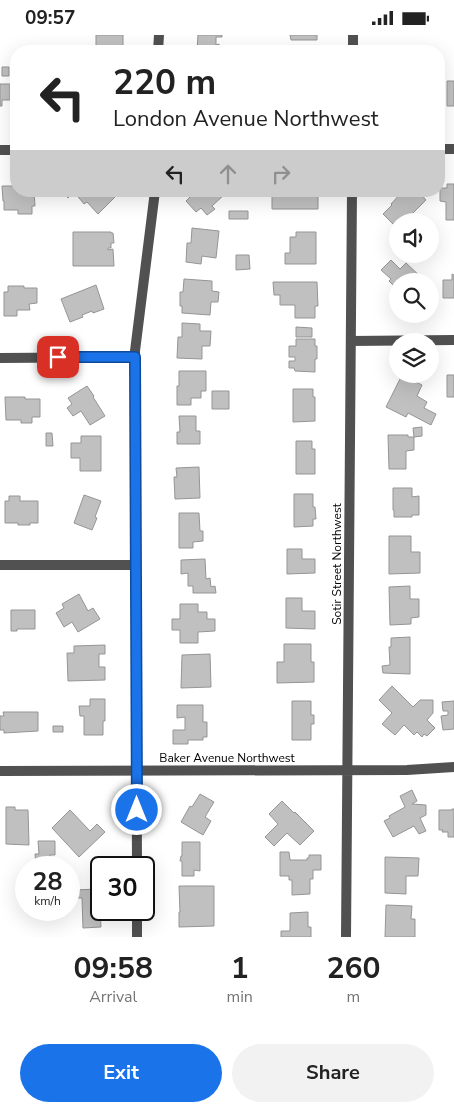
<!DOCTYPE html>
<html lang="en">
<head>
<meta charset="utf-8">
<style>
  :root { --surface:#fff; --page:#f2f2f2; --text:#222; --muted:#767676; --accent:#1a73e8 }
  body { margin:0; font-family:"Nunito Sans",sans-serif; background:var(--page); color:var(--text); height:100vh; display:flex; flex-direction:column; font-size:19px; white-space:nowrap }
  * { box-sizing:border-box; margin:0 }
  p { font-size:16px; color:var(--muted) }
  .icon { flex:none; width:28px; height:28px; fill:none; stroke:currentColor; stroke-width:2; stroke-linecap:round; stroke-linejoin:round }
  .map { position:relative; height:902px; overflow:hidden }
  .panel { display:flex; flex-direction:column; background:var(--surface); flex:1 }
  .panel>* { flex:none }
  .hud { position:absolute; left:10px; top:10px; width:435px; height:152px; border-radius:20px; box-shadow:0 5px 20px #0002; background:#fff; color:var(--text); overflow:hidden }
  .buttons { position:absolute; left:389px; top:178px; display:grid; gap:10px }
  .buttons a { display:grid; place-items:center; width:50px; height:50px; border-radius:50%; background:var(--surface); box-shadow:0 5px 20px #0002; font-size:25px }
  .speed { position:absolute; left:15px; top:821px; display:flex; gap:10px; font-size:25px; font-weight:700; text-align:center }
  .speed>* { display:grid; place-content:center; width:65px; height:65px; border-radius:50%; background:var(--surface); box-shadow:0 5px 20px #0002; line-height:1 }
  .speed small { font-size:12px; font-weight:400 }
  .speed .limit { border:2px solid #111; border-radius:8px; background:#fff; color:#111 }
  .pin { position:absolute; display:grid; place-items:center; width:42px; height:42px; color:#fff; margin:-21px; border-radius:10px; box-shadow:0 2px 8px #0006 }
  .me { position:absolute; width:55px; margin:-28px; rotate:0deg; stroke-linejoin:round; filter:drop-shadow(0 0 4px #0008) }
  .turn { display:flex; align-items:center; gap:18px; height:105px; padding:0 20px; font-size:22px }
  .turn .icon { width:65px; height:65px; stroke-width:2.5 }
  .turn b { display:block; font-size:35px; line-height:42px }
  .lanes { display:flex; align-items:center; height:48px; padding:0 20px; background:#0003; justify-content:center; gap:25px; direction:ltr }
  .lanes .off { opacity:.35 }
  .eta { display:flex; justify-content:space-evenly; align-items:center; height:85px; text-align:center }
  .eta b { font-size:30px; font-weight:700; line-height:35px }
  .button { display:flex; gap:10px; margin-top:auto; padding:10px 20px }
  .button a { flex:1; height:58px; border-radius:30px; background:var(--accent); color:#fff; font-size:20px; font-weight:700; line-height:58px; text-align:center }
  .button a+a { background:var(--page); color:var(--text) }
  .status { display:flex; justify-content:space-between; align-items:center; height:35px; padding:0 25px; background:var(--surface); direction:ltr }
  .status svg { height:14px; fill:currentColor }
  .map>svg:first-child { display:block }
  .building { fill:#c0c0c0; stroke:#959595 }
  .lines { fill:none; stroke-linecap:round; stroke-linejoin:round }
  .minor { stroke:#515151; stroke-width:10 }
  .route-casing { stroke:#114b97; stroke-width:12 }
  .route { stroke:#1a73e8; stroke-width:9 }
  .labels { text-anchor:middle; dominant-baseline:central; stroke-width:4; stroke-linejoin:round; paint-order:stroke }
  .street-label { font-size:12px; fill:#000; stroke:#fff }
</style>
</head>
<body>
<div class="status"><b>09:57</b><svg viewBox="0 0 49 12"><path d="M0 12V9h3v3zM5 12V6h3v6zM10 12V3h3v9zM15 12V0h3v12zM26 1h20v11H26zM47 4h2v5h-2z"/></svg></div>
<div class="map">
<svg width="454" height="902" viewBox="0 0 454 902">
  <rect width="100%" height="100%" fill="#fff"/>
  <path class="building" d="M96,0H123V13H120V16H96Z
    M198,0H222V2H216V10L219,9V16H197Z
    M290,0H317V5H291Z
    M2,32H9V41H2Z
    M447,46H454V71H447Z
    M0,49H10V65H2V71H0Z
    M447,149H454V185H446V167L440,166V153H447Z
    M2,151H16V156H34L35,171H32V179H18V175H4V166H3Z
    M62,156H111L116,161L98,179L87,167L84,169L74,157L68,163Z
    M196,156H222L225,159L212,171L215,174L207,180L201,173L196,177L186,166Z
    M272,156H318V174H272Z
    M403,156H418L426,165L413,178L419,184L416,186H398V194L383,179L392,170L391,169Z
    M229,176H248V184H229Z
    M192,193L219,196L216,223L202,221L201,229L186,227L187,208H191Z
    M73,197H111V198H113L114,208H111V213H108V215L113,214L114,231H73Z
    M296,197H316V229H285V218H290V202H296Z
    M236,220H249L250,234L236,235Z
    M391,225L400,234L406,228L422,243L420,246H398V260L394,257L397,254L389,246L391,244L381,235Z
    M452,239L454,240V263H443V245H452Z
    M184,244L212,246V256L219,257L218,267H211L210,280L182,278V271H180V257H183Z
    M273,247H317L318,271H315V283H295V270H280V260H274Z
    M96,250L104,274L93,278L92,276L82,280L83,282L70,287L61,264Z
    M8,251H24V253H37V268L29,269L30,275H17V281H4V257H8Z
    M182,288L200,289V296H211L210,311H202V324L177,323L178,302H182Z
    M296,292L312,293V302H296Z
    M296,304H315V311H317V324H315V337L295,336L294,333H289V326H295V322H289V311H296Z
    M179,336H206V356H201V363H191V370H177V351H179Z
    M402,340L422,350L417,361L427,367L424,373L436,379L431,390L408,378L406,382L386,372Z
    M447,340H454V362H447Z
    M87,351L94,361L93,362L105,381L90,390L81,376L73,381L67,373L72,369L68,363Z
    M293,354H313V362H315V386L293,387Z
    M212,356H229V374H212Z
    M5,362H25V364H40V382H32V388H21V385H6Z
    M179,381H196V396H200V409H177V397H180Z
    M422,392V401L414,402L413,393Z
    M46,398H52L53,411H46Z
    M388,400H408V402H414V415L406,416V434H389Z
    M81,401H101V436H80V423H71V408H81Z
    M296,406H312V414H315V439H296Z
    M199,432L200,463L175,464L174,442H177L176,433Z
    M393,453H412V462L419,461V480H412V482H394V475H393Z
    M294,459H313V472H315L316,484H313V491L294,492Z
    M84,460L101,466L95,482L97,483L92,495L74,488Z
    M9,461H20V466H38V488H30V490H18V488H5V466H9Z
    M179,478H199L200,496H203V506L193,507V513H179Z
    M389,501H411V517H420V538L389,539Z
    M287,514H302V524H315V538L287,539Z
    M205,524L206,544L210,543L211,552L215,551L216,558H193V551H188V538L181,539V525Z
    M410,551V564H419V582L411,583V589L390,590L389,552Z
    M79,559L88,576L93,573L100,584L78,597L72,587L64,592L56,578L64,573L62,569Z
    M286,563H302V576H315V594L286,593Z
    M180,569H198V577H207V584H215V596L198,597V608H180V595H172V584H180Z
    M11,575H35V594H17V596H11Z
    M410,602V639L383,638L382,631L390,630L389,612H391V603Z
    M284,609H311V627H314V647L277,648V627H284Z
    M105,610V619H99V632H105V645L68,646L67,618H74V611Z
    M210,619L211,652L181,653L182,620Z
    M392,651L413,672L420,665H433V678L427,685L435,693L427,701L424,699L422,702L417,697L414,700L404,690L395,700L382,689L392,678L379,665Z
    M90,664H105V686H103V700H84V681H80L79,671H90Z
    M292,666H311V680H314V689H311V705H292Z
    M454,666V694L443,695L441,681L448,680V676H443L442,667Z
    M177,670H203V687H207V702H203V705H188V709H173V695H185V682L177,683Z
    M3,677H38V696L4,698V695H0V681H4Z
    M53,691H63V697H53Z
    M412,755L417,766L412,769L426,770V780L420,783L426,796L419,799L414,791L393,802L384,786L390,783L389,781L405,772L400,761Z
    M200,759L214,767L205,782L211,786L203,800L181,787L190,771L192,772Z
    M282,766L294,778L295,777L314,796L300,810L287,798L274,811L265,802L278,789L269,779Z
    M6,772H15V775H28L29,810L6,809Z
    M452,774H454V802H448V797H442L443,795H439V775H452Z
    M70,775L90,796L97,789L105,797L79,822L52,793Z
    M38,806H55V820H50V827L47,828V830H56V832H36L35,819H39Z
    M182,807H200V836L194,835V841H182V826H180L181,821H182Z
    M280,817H289L290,825H307V823H309V820H321V835H313V844H310V859L292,860V845H289V841H280Z
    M385,822L419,823L418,841H406V859L385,858Z
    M179,851H214V891L179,892V877H180Z
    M99,854L101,892L83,893L82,863H74L73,855Z
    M386,870L412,871L411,884H415V902H385Z
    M308,877V892H311V902H281V896H290V878Z"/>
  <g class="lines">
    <path class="minor" d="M158,16L159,0
      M353,16V0
      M439,114H454
      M0,115H16
      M351,306L454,305
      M0,323L135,322
      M0,530H136
      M0,736L407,735L454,732
      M137,832L135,316L155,156
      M137,875V902
      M346,902L352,156"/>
  </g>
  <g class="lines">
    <defs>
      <path id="route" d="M58,322H135L137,775"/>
    </defs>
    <use href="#route" class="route-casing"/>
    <use href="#route" class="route"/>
  </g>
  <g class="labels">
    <g class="street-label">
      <text transform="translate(337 529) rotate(-90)">Sotir Street Northwest</text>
      <text x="227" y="723">Baker Avenue Northwest</text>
    </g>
  </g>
</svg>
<div class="buttons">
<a><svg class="icon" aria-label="sound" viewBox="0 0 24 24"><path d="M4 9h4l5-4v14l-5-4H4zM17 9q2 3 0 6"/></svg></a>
<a><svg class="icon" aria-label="search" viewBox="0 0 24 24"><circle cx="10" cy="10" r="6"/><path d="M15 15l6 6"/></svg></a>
<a><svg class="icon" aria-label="layers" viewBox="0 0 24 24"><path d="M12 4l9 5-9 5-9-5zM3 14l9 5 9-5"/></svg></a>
</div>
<div class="speed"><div>28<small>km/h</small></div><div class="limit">30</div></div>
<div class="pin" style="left:58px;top:322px;background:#d93025"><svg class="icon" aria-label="arrive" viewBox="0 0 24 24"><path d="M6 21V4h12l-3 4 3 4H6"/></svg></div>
<svg class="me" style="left:137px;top:775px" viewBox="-20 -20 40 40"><circle r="17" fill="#1a73e8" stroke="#fff" stroke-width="3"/><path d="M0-11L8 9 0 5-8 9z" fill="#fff"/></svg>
<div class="hud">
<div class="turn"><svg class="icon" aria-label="left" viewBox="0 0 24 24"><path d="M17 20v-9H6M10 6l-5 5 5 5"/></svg><div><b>220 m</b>London Avenue Northwest</div></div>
<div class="lanes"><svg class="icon" aria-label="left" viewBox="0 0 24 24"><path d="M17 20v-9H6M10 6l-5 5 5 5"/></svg><svg class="icon off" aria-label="ahead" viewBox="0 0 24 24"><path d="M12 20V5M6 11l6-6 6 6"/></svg><svg class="icon off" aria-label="right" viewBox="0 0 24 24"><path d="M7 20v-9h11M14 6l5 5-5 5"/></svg></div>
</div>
</div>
<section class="panel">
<div class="eta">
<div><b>09:58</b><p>Arrival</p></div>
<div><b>1</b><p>min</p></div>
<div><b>260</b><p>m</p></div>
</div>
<div class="button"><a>Exit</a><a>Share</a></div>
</section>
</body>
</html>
